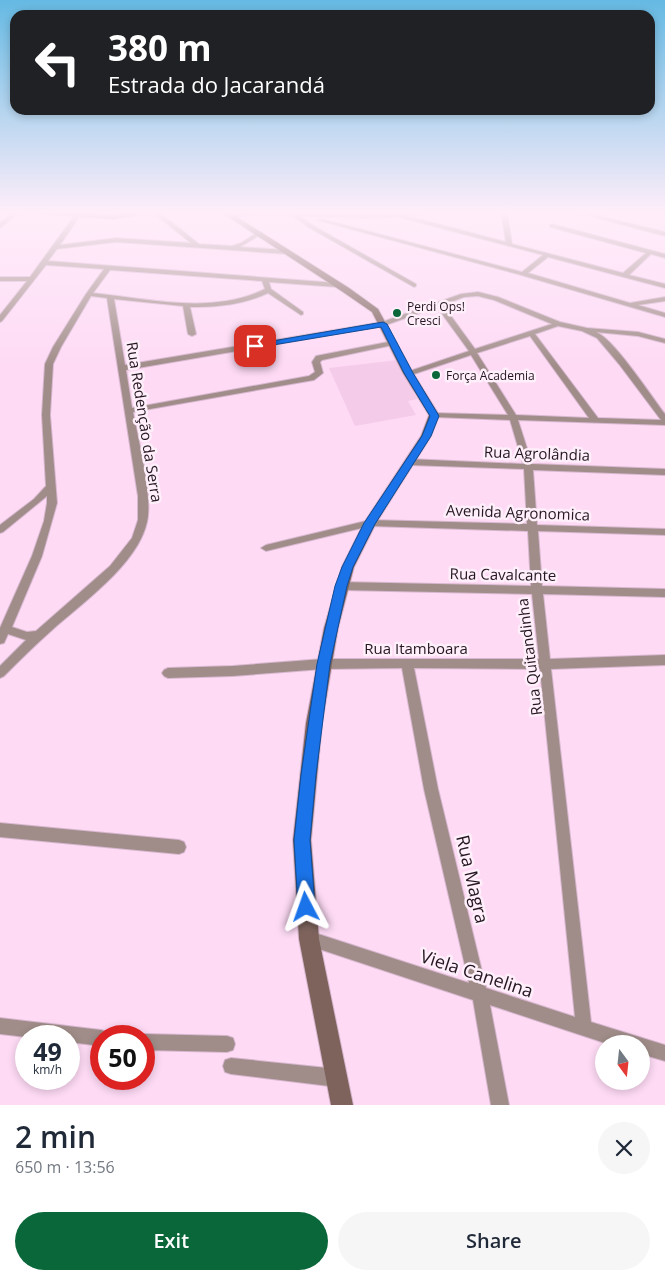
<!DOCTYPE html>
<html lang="en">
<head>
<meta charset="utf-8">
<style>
  :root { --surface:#fff; --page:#f6f6f7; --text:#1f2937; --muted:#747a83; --accent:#0a673a }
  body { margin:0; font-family:"Open Sans",sans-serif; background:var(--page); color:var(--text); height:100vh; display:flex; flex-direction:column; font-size:19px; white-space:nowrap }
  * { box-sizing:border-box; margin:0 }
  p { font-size:16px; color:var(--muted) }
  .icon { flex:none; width:28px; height:28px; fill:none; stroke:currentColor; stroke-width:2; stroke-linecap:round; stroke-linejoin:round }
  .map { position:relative; height:1105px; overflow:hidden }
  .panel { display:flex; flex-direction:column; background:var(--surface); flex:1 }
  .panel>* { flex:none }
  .banner { position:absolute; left:10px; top:10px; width:645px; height:105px; border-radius:15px; box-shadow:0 2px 8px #0003; background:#202124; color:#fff; overflow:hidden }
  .needle { width:32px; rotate:165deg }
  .buttons { position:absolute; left:595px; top:1035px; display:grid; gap:10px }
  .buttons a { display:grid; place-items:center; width:55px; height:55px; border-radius:50%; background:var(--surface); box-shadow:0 2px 8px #0003; font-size:25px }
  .speed { position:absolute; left:15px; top:1025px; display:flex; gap:10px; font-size:25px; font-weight:700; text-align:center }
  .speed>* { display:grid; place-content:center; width:65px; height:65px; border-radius:50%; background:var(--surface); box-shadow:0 2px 8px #0003; line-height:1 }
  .speed small { font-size:12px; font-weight:400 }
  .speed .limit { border:8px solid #d22; background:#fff; color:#111 }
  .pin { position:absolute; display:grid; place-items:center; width:42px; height:42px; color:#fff; margin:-21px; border-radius:10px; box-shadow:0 2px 8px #0006 }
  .me { position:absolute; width:55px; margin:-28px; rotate:356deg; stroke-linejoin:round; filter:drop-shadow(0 0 4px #0008) }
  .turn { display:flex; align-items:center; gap:18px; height:105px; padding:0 15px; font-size:22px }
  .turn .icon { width:65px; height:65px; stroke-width:2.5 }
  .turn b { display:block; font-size:35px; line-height:42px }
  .round { display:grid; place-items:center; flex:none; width:52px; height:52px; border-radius:26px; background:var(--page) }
  .headline { display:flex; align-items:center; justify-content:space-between; height:85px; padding:0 15px }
  h1 { font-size:30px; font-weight:600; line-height:38px }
  .button { display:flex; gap:10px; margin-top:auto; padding:10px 15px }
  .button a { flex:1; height:58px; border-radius:30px; background:var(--accent); color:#fff; font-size:20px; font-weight:600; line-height:58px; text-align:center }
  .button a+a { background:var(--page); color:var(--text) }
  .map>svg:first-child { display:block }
  .built { fill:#f5cbea }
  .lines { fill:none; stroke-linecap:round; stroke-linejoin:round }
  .street-casing { stroke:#d7b7cf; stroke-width:2 }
  .secondary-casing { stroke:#d7b7cf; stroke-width:2 }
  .street { fill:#a08d89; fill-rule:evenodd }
  .secondary { fill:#7d635c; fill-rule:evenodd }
  .route { fill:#1a73e8; stroke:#114b97 }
  .poi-dot { fill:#0a673a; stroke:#feeffa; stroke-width:2 }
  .labels { text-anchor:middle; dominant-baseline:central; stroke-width:5; stroke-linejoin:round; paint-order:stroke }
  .far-poi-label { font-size:12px; fill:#241721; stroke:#feeffa; text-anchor:start }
  .street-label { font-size:15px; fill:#241721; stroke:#feeffa }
  .near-street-label { font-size:18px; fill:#241721; stroke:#feeffa }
</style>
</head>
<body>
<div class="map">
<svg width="665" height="1105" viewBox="0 0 665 1105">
  <rect width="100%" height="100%" fill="#fedaf5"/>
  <path class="built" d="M398,360L417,399L408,401L416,415L355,426L329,368Z"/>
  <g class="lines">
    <defs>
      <path id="street" d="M13,212H20L0,228V223Z
        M77,212L82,213L60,245L116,238L191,243L152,212H159L199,244L232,246L241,243L258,232L261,234L260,235L240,247L288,250L291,252L288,254L116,242L57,249L48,261L337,283L340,285L337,287L269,282L271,289L303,312V314L301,315L268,293C243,305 217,307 190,307L196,334L192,336L188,334L183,306L114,299L125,365L382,322L461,294L478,292L498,297L560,322L587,328L638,332L665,339V343L638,336L596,332C614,339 651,396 665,414V425L518,420L532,464L665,469V475L533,470L537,525L665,529V535L538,531L542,586L665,589V597L543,594L550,659L665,655V665L551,669L591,1022L665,1045V1061L641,1054V1044H608L490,1005L509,1105H491L473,1000L304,944L301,939L304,934L309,931L469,983L424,789L402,668L323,669L233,676L168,678L164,676L162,673L164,670L168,668L233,666L323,659H539L532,594L341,590L337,589L336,586L337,583L341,582L531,586L528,531L370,526L266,551L261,548L266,545L370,520L527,524L524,469L409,465L405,462L409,459L523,464L510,420L434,417L430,415L434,413L508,415L471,355L411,375H405L404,373L469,351L437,307L383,326L126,370L132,408L309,376L315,372L312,362L316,356L393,341L397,343L393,345L322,360L320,362L323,373L314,380L133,412C138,439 153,497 147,522C138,564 82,603 51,631C34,646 19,661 4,676L0,678V666L26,640L8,634L4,643L0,644V628L32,556L44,521L47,503V496L3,532L0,533V525L34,499L46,486L42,415L45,364L53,347L86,294L104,269L46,265L2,321L0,322V315L27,281H0V277H30ZM110,270L262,281L265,289C213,315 148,299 93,293ZM91,296L107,298L138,496V520L132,538L110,566L36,631L27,632L12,627L42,556L57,503L50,415L53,364L61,347ZM478,296L494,300L552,324L475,349L443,305L464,297ZM558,326L582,331L597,338L619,364L661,420L598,418L535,334ZM530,336L589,418L516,415L477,353ZM414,668L540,669L575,1017L486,988L438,789Z
        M119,212H127L120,216L117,214Z
        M247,212L389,214L383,212L399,214L432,212L408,216L506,242L501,212H507L512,244L623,273L646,253L550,227V225L552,224L665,254V258L651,254L629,275L665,284V288L548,257L528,273L630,303L665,297V301L638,305L665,313V317L521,275L317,220L322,219L522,272L543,255L398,217L366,218L300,216L312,225L416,284V286L414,287L308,227L292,215L260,214L230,218L227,216Z
        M574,212H584L665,232V236Z
        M0,823L179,840L184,842L186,847L184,852L179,854L0,837Z
        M0,1018L101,1030L107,1032L109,1036H101V1046L69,1042V1036L26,1037L0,1034Z
        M144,1034L227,1036L233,1038L235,1044L233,1050L227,1052L144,1050V1036H138Z
        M231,1058L337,1069L343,1072L346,1078L343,1084L337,1087L231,1074L225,1072L223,1066L225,1060Z"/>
      <path id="secondary" d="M36,212L113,215L157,212L113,219L39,214Z
        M221,212H229L349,288L378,309L413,373L439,415L431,436L376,523L354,567L338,628L322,723L311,840L319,939L353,1105H331L299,939L293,840L306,723L324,628L342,567L364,523L421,436L429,415L403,373L372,312L343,292Z"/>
    </defs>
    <use href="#street" class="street-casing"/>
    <use href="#secondary" class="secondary-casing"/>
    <use href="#street" class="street"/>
    <use href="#secondary" class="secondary"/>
  </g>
  <linearGradient id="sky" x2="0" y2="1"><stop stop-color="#65b9e3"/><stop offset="0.58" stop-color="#ffeefa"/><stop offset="1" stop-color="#ffeefa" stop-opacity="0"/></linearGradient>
  <rect width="665" height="367" fill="url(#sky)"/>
  <path class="route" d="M383,322L387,324L413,373L439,416L431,436L375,524L353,567L347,586L330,664L316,775L310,840L315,907L312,913L306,915L301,913L298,907L294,840L301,775L317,664L335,586L342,567L364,523L422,436L430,416L404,373L381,327L255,348L251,346L255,344Z"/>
  <g class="poi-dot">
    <circle cx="397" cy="313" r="5"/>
    <circle cx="436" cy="375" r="5"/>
  </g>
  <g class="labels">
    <g class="far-poi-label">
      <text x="407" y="306">Perdi Ops!<tspan x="407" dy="14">Cresci</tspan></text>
      <text x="446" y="375">Força Academia</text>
    </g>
    <g class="street-label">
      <text transform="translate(145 422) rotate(81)">Rua Redenção da Serra</text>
      <text transform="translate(537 453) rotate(2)">Rua Agrolândia</text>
      <text transform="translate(518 512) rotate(2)">Avenida Agronomica</text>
      <text transform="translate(503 574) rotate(1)">Rua Cavalcante</text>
      <text x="416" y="648">Rua Itamboara</text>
      <text transform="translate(529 657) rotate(-97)">Rua Quitandinha</text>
    </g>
    <g class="near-street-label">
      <text transform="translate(473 879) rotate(77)">Rua Magra</text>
      <text transform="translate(477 973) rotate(18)">Viela Canelina</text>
    </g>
  </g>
</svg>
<div class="buttons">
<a><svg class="needle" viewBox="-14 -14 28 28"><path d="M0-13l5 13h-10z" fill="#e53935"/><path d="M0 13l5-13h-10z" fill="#747a83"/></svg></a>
</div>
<div class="speed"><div>49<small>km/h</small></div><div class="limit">50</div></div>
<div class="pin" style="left:255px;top:346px;background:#d93025"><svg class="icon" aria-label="arrive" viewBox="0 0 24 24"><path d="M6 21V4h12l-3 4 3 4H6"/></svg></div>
<svg class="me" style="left:306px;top:907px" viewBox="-20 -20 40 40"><path d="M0-17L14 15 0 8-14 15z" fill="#1a73e8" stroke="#fff" stroke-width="4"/></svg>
<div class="banner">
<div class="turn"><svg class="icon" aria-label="left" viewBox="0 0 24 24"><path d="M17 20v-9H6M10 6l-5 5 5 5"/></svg><div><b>380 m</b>Estrada do Jacarandá</div></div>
</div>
</div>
<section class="panel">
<div class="headline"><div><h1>2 min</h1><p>650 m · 13:56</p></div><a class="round"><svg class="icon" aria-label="close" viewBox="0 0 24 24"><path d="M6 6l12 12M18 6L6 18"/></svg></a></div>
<div class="button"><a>Exit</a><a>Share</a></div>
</section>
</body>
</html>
